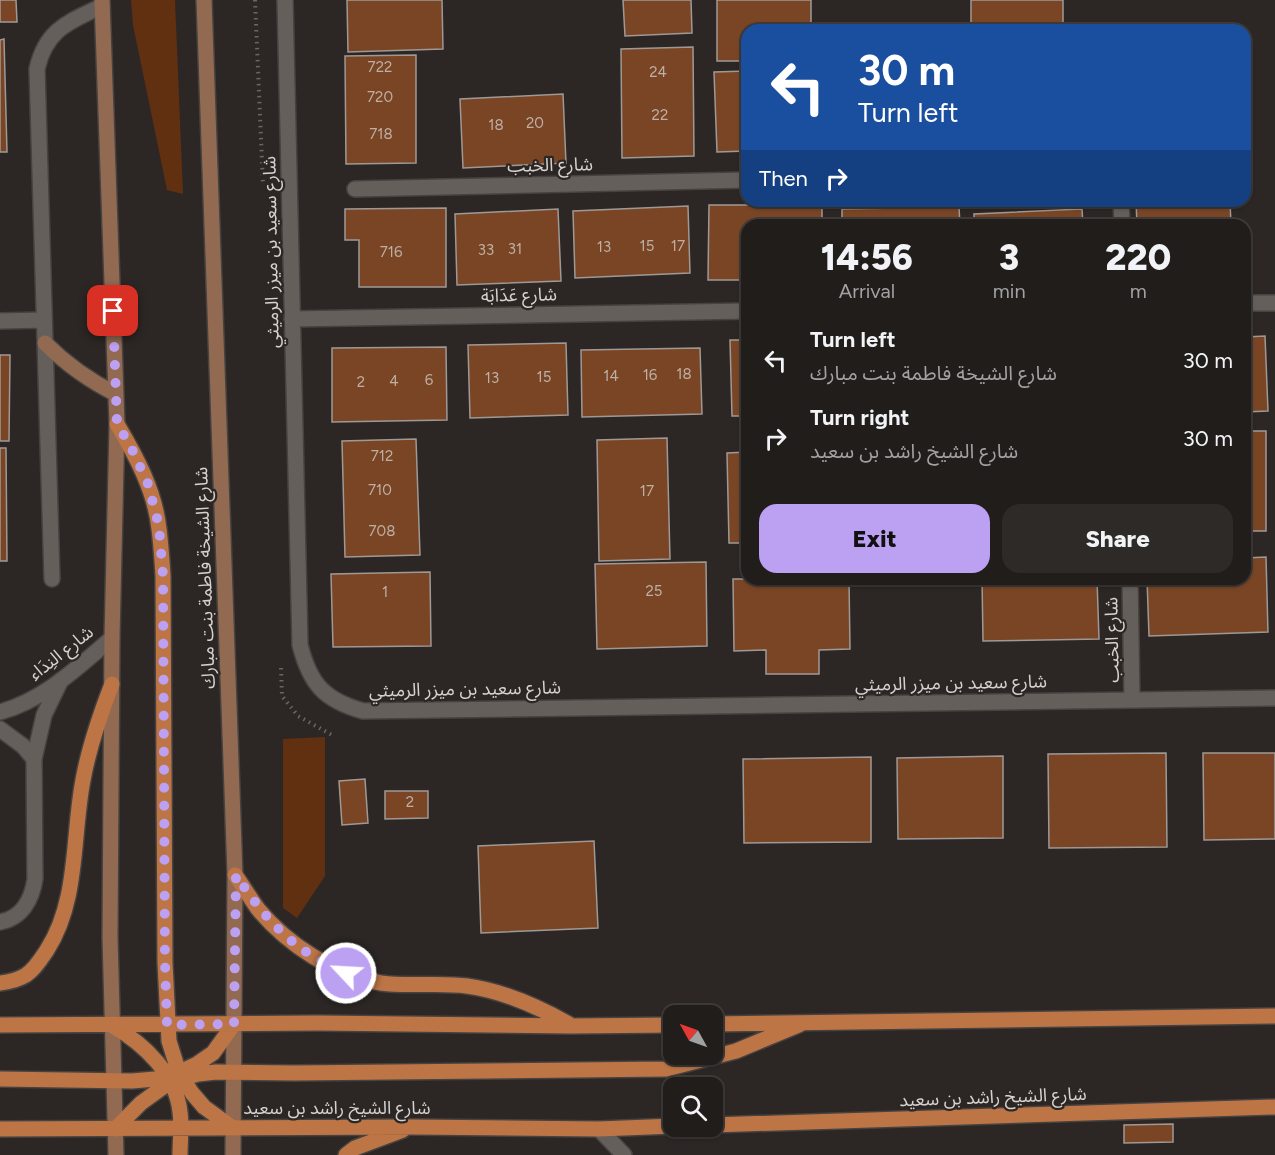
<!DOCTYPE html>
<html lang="en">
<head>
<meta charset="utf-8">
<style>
  :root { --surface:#211d1b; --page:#2d2a28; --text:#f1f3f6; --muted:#a2a2a3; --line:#3e3b3a; --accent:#bca0f2 }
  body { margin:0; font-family:Figtree,"Noto Sans Arabic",sans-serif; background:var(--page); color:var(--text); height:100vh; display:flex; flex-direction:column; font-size:22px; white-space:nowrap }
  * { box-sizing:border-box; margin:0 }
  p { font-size:20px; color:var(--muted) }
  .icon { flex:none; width:33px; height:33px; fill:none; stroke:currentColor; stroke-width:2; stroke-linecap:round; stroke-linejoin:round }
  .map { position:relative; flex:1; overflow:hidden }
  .panel { position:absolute; left:741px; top:219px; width:510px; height:366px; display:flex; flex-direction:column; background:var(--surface); border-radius:18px; box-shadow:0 2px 4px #0004,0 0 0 2px var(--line) }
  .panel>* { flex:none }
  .banner { position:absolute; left:741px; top:24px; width:510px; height:183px; border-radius:18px; box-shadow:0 2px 4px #0004,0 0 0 2px var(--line); background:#1a4fa0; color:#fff; overflow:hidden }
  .needle { width:39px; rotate:310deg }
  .fabs { position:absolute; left:663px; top:1005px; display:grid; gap:12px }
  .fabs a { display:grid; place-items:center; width:60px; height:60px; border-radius:12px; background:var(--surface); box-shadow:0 2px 4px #0004,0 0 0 2px var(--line); font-size:30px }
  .pin { position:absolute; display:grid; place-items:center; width:51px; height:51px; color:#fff; margin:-26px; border-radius:12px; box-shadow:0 3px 9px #0006 }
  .me { position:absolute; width:66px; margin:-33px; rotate:295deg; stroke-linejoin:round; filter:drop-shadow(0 0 4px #0008) }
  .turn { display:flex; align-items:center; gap:21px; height:126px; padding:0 18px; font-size:27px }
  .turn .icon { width:78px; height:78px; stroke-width:2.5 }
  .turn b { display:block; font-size:42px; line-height:51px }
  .then { display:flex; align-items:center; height:57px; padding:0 18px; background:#0003; gap:12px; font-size:22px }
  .eta { display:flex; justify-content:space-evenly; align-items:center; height:102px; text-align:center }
  .eta b { font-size:36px; font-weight:800; line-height:42px }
  .button { display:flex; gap:12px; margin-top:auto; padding:12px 18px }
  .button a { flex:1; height:69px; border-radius:18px; background:var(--accent); color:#111; font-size:24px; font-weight:800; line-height:69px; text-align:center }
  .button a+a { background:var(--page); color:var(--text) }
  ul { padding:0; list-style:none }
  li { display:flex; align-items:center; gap:18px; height:78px; padding:0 18px }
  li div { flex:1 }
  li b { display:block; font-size:22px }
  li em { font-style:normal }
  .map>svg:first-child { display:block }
  .green { fill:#603010 }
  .building { fill:#7a4524; stroke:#9f9996; stroke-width:1.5 }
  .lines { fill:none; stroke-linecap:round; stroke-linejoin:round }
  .service-casing { stroke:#464240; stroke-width:18 }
  .minor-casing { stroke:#464240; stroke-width:18 }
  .secondary-casing { stroke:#464240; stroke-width:18 }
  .primary-casing { stroke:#464240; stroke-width:18 }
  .path { stroke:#6a6663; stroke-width:4; stroke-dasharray:1.5 4.5; stroke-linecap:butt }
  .service { stroke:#655f5c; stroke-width:15 }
  .minor { stroke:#655f5c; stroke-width:15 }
  .secondary { stroke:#916a51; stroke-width:15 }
  .primary { stroke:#bd7546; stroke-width:15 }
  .route { stroke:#bca0f2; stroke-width:10; stroke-dasharray:0 18 }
  .labels { text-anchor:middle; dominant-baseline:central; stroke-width:4.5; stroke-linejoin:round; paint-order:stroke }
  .number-label { font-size:15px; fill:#beafa5 }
  .street-label { font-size:18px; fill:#d5d2d0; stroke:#2c2724 }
</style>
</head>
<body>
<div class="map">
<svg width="1275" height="1155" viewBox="0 0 1275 1155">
  <rect width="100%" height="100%" fill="#2c2724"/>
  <path class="green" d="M131,0H175L183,194L167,190L133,25Z
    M325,737V876L297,918L283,908V739Z"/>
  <path class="building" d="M0,0H16L17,22H0Z
    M347,0H442L443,49L348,52Z
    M623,0H691L692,33L625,36Z
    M717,0H811V30H747V61H717Z
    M971,0H1063V23H971Z
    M4,39L7,152H0V40Z
    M693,47L694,156L622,158L621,49Z
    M416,55V163L346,164L345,56Z
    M747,71V151L717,152L714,72Z
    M563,94L566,163L463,168L460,99Z
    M1136,201H1230L1231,225H1137Z
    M709,205H822V225H747V280H708Z
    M688,206L690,273L575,278L573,211Z
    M959,207L960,225H842V209Z
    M446,208V287H359V240H345V209Z
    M558,209L561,281L457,285L455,214Z
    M1082,209L1083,225H974V214Z
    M1265,336L1268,411L1245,412V337Z
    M730,340H747V416H732Z
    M566,343L568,415L470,418L468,345Z
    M446,347L447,420L332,422V348Z
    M700,348L702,414L582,417L581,350Z
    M0,355H10L9,441H0Z
    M1245,431H1266V531H1245Z
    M667,438L670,559L599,561L597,440Z
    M416,439L420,555L345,557L342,441Z
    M0,448H6L7,561H0Z
    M747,452V543H729L727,453Z
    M1266,557L1268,632L1149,636L1147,579H1245V558Z
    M706,562L707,646L597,649L595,564Z
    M430,572L431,646L333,647L331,574Z
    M733,579H849L850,649L819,650V674H766V650L734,651Z
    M982,579H1097L1099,639L983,641Z
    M1166,753L1167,847L1049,848L1048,754Z
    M1203,753H1275V839L1204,840Z
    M1003,756V838L898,839L897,758Z
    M871,757V842L744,843L743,759Z
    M365,779L368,823L342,825L339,781Z
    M385,791H428V818L385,819Z
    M594,841L598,928L481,933L478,846Z
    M1173,1124V1142L1124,1143V1125Z"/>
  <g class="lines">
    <defs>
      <path id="service" d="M355,189L747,180
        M1121,201L1122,225
        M599,1129L624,1155"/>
      <path id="minor" d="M285,0L300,645C310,684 324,700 363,711L1275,698
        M1245,303H1275
        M292,319L747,311
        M0,321L44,320
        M52,579L37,69C46,29 69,22 102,6
        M1130,579L1132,700
        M0,712C44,700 78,667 112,638
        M0,729L23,746L34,759
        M0,922C22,918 32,899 35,879L34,759L44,715L61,680"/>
      <path id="secondary" d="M102,0L117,424L112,638L110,937L116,1155
        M204,0L235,875L233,1155
        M45,343C66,364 88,380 116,394"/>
      <path id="primary" d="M117,424C136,456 155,491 159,529C161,544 162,560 163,576L165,963L169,1041L179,1073L192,1093L204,1107L233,1128
        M235,875C243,886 250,898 258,909C288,945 334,975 381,983C409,987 439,982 467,986C504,991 537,1006 569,1024
        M0,983C9,982 18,980 26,975C35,969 41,959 47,950C79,900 72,837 83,780C89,747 100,715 112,684
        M712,1024L1275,1016
        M0,1025L318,1023L571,1026L674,1025
        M113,1026C144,1044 176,1074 180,1112C182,1126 180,1141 180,1155
        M0,1079L132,1081L167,1078L197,1064L213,1053L234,1024
        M712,1125L1275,1107
        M0,1129L413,1127L599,1129L674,1126
        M115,1129L141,1103L170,1082L198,1074L216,1072L294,1073L666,1069L736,1051L801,1024
        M346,1155L355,1148L403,1130"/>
    </defs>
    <use href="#service" class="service-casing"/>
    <use href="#minor" class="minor-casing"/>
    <use href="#secondary" class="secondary-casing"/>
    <use href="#primary" class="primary-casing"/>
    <path class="path" d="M255,0L263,184
      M281,668L282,696L298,716L332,735"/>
    <use href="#service" class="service"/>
    <use href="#minor" class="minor"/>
    <use href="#secondary" class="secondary"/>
    <use href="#primary" class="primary"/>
  </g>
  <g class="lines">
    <path class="route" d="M113,311L117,424L131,447L148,484L159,526L163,576L165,963L167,1025L234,1024L236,875C266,920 294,952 346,973"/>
  </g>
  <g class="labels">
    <g class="number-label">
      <text x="380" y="67">722</text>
      <text x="658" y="72">24</text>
      <text x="380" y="97">720</text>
      <text x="660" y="115">22</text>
      <text x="535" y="123">20</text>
      <text x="496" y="125">18</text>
      <text x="381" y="134">718</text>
      <text x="647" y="246">15</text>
      <text x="678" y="246">17</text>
      <text x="604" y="247">13</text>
      <text x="515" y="249">31</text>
      <text x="486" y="250">33</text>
      <text x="391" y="252">716</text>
      <text x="684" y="374">18</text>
      <text x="650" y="375">16</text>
      <text x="611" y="376">14</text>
      <text x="544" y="377">15</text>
      <text x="492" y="378">13</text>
      <text x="429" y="380">6</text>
      <text x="394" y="381">4</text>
      <text x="361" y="382">2</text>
      <text x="382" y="456">712</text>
      <text x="380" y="490">710</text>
      <text x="647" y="491">17</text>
      <text x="382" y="531">708</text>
      <text x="654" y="591">25</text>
      <text x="385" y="592">1</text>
      <text x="410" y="802">2</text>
    </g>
    <g class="street-label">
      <text transform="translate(550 165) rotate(-1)">شارع الخبب</text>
      <text transform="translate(271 252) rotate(-91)">شارع سعيد بن ميزر الرميثي</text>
      <text transform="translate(519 295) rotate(-1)">شارع عَدَابَة</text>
      <text transform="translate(205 578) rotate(-92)">شارع الشيخة فاطمة بنت مبارك</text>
      <text transform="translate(1112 640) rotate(-91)">شارع الخبب</text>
      <text transform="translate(61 653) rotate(-38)">شارع النِدَاء</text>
      <text transform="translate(951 683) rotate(-1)">شارع سعيد بن ميزر الرميثي</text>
      <text transform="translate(465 689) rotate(-1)">شارع سعيد بن ميزر الرميثي</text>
      <text transform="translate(993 1097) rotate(-2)">شارع الشيخ راشد بن سعيد</text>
      <text x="337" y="1108">شارع الشيخ راشد بن سعيد</text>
    </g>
  </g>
</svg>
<div class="fabs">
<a><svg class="needle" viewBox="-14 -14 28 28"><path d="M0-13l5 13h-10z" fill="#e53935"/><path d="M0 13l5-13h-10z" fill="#a2a2a3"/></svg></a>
<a><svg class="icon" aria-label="search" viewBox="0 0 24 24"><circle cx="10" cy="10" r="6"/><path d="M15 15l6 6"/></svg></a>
</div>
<div class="pin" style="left:113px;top:311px;background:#d93025"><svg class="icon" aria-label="arrive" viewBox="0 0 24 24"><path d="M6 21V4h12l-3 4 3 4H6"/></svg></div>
<svg class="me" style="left:346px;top:973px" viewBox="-20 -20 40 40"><circle r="17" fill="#bca0f2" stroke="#fff" stroke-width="3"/><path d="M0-11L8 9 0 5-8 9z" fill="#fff"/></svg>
<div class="banner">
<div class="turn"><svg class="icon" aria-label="left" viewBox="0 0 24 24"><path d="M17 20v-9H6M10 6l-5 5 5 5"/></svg><div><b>30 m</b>Turn left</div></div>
<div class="then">Then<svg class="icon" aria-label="right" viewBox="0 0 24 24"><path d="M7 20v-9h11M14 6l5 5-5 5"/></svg></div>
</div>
<section class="panel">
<div class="eta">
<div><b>14:56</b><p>Arrival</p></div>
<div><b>3</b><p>min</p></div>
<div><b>220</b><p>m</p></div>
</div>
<ul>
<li><svg class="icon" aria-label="left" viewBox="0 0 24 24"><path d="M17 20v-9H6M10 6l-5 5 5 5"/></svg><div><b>Turn left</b><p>شارع الشيخة فاطمة بنت مبارك</p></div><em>30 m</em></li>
<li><svg class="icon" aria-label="right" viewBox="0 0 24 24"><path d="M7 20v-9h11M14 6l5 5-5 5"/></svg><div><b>Turn right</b><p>شارع الشيخ راشد بن سعيد</p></div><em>30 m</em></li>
</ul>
<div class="button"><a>Exit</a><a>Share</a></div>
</section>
</div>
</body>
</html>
